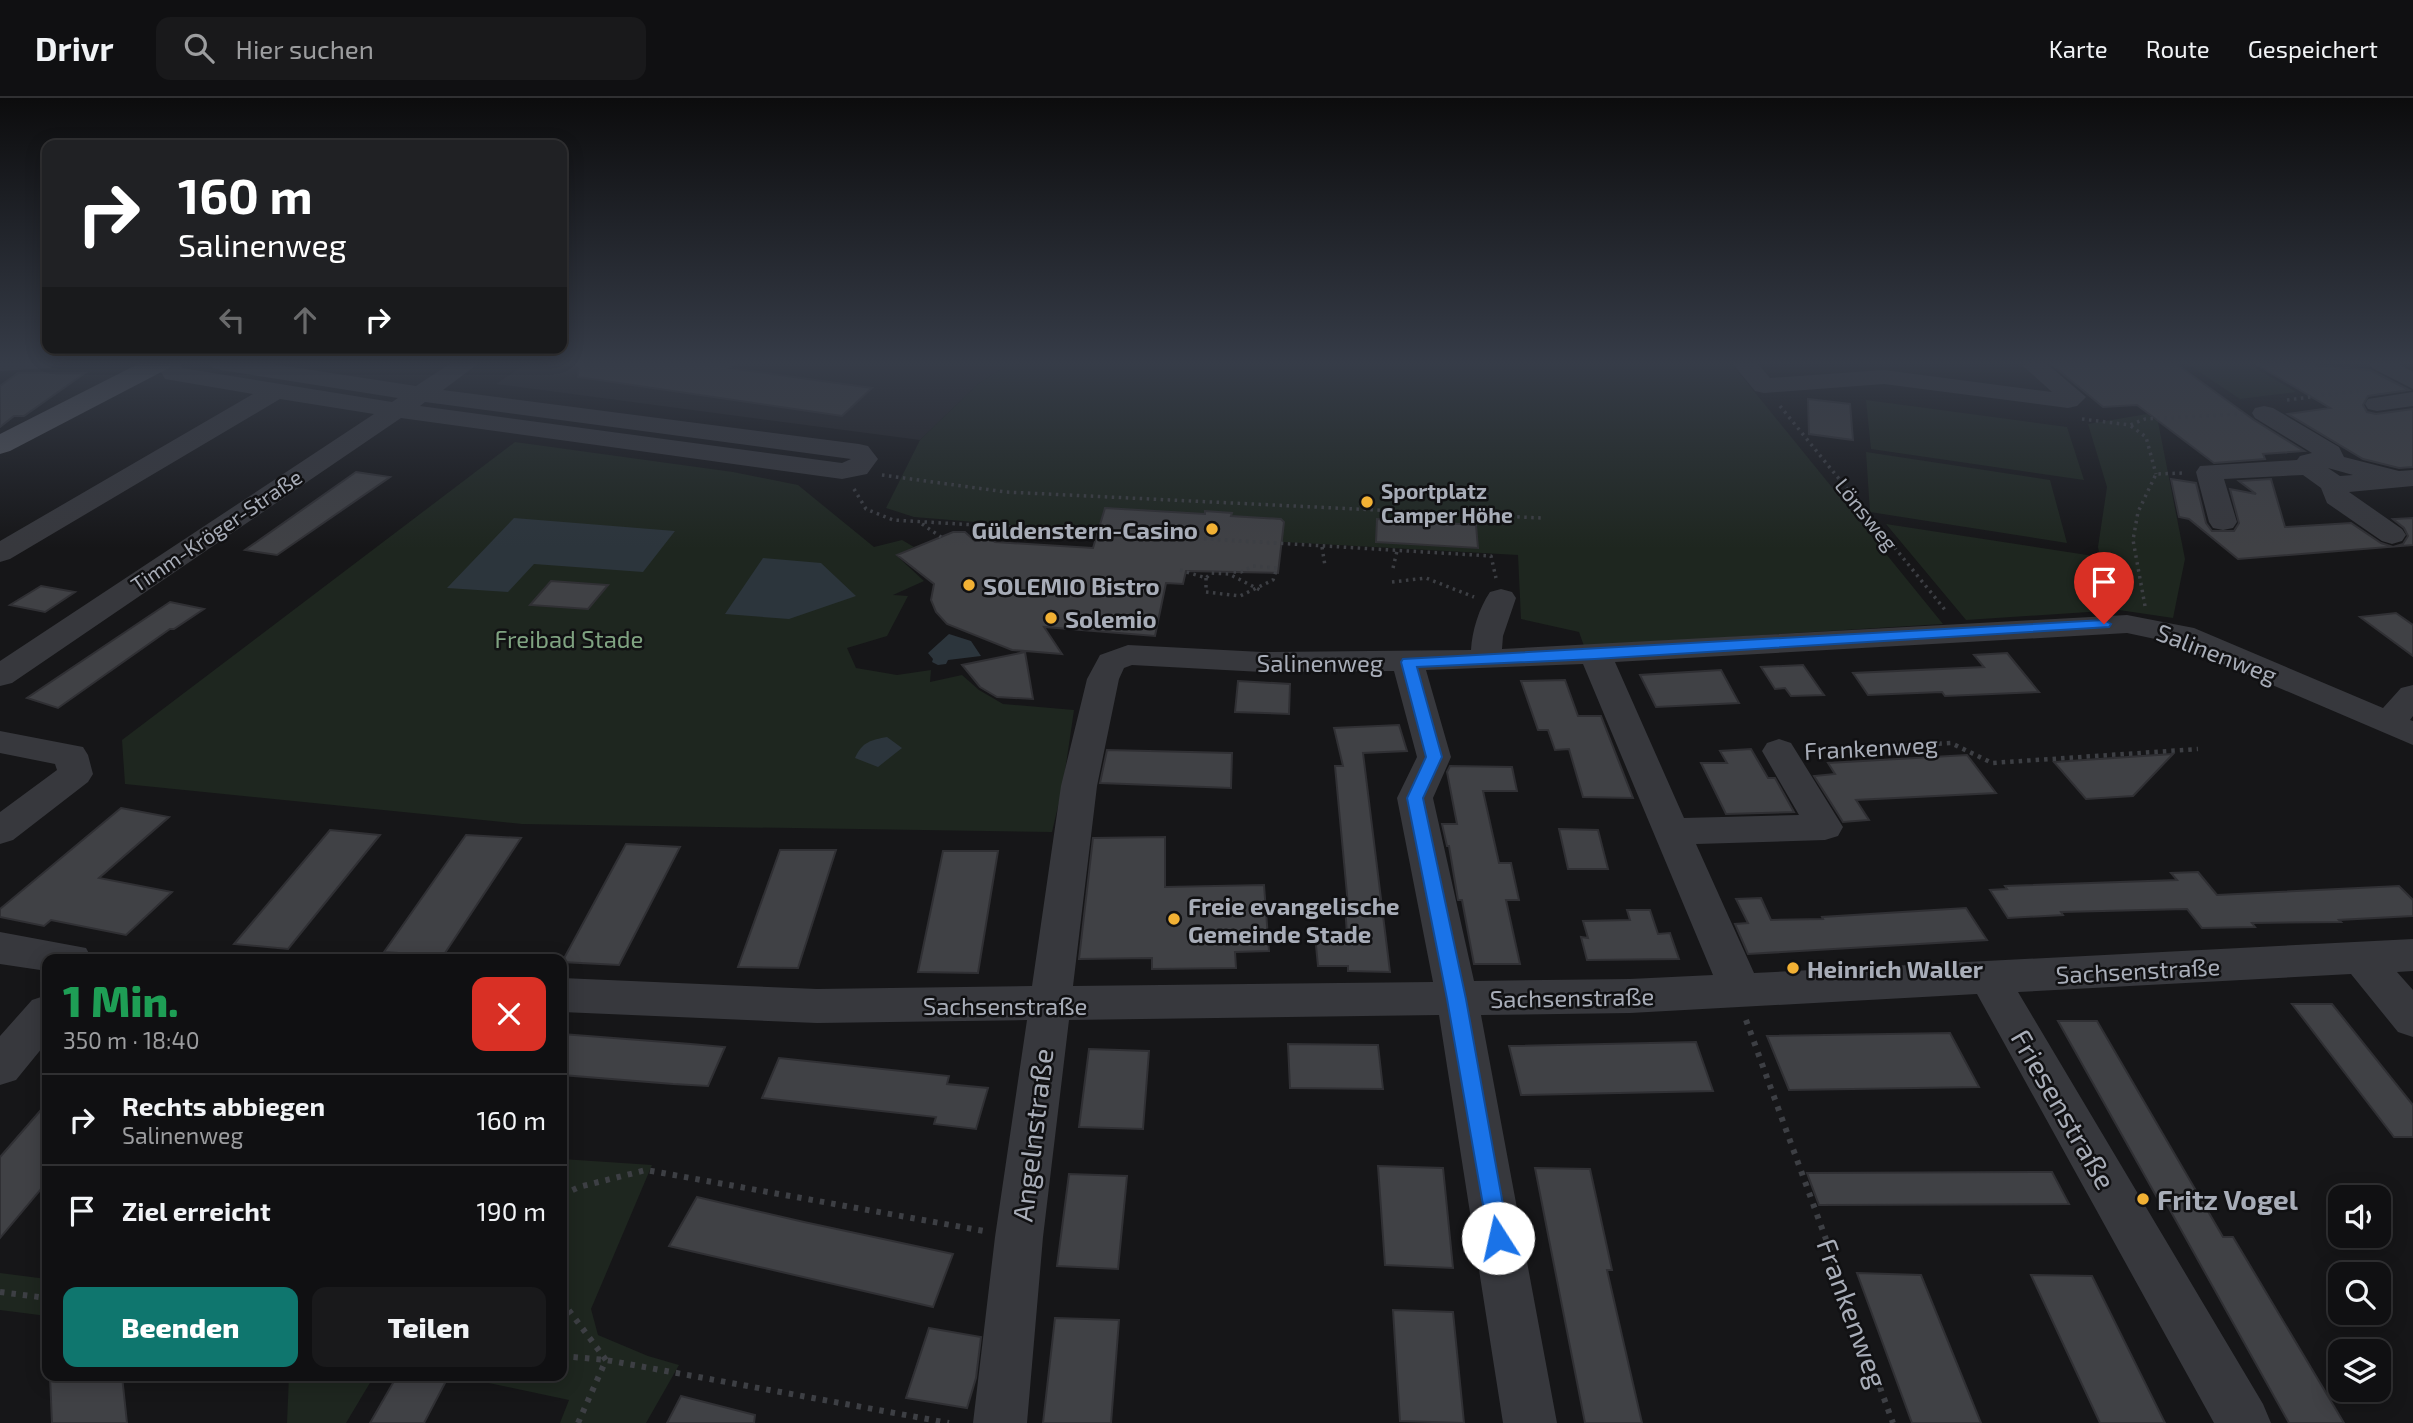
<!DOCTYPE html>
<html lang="de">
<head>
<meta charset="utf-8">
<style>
  :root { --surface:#101012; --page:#19191b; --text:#f1f3f6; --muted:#9c9d9f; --line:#303032; --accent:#0f766e }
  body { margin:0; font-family:"Exo 2",sans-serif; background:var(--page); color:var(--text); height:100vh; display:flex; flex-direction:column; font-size:26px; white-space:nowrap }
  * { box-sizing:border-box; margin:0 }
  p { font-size:23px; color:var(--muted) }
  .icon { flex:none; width:38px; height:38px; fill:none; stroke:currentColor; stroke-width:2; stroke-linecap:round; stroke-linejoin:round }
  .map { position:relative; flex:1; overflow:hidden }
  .drawer { position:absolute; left:42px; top:856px; width:525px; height:427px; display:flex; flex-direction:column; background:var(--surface); border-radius:14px; box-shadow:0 4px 18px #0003,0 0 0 2px var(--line) }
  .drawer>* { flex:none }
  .guide { position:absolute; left:42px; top:42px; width:525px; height:214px; border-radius:14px; box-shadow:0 4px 18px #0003,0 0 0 2px var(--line); background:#202124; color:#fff; overflow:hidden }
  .controls { position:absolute; left:2328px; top:1087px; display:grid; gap:14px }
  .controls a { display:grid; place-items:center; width:63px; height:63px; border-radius:14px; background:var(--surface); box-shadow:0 4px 18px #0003,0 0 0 2px var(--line); font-size:35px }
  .pin { position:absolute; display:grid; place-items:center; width:60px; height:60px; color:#fff; margin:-72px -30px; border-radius:50% 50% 50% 0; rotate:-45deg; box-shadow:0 0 7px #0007 }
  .pin .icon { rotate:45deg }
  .me { position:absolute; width:77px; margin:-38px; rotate:350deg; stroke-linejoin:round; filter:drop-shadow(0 0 5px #0008) }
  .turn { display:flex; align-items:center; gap:24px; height:147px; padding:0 21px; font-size:32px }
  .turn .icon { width:91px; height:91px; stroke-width:2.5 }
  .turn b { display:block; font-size:49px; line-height:60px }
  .lanes { display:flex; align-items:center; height:66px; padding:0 21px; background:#0003; justify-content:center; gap:35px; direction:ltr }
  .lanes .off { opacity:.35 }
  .round { display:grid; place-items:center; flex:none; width:74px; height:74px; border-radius:14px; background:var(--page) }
  .head { display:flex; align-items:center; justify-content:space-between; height:119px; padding:0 21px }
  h1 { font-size:42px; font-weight:800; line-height:52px; color:#1e9e55 }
  .cta { display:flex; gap:14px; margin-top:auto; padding:14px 21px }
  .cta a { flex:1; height:80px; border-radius:14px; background:var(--accent); color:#fff; font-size:28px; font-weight:800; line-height:80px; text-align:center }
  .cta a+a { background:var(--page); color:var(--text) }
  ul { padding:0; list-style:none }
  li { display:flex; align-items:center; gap:21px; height:91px; padding:0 21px; border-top:2px solid var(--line) }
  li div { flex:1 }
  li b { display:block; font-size:26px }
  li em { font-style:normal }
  header { display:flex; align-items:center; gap:42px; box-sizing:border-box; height:98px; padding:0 35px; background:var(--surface); border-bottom:2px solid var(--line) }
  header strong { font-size:33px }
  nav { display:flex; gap:38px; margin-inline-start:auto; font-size:24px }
  .search { width:490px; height:63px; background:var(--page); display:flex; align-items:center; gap:18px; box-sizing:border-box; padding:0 24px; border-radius:14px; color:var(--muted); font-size:26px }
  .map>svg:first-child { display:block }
  .built { fill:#222225 }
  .green { fill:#1e261f }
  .water { fill:#2c353c }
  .building { fill:#404145; stroke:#303034; stroke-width:2 }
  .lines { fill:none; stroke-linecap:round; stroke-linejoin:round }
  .path-far2 { stroke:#3d3f44; stroke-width:3.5; stroke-dasharray:2.5 4.5; stroke-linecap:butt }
  .path-far1 { stroke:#3d3f44; stroke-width:4.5; stroke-dasharray:3.5 5; stroke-linecap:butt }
  .path { stroke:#3d3f44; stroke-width:6; stroke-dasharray:4.5 7; stroke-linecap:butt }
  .minor { fill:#37383d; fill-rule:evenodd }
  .major { fill:#53555c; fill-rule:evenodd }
  .route { fill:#1a73e8; stroke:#114b97; stroke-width:2 }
  .poi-dot { fill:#f2b134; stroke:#111113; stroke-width:2.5 }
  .labels { text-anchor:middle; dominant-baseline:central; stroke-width:5; stroke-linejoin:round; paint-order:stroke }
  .far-poi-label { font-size:21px; font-weight:bold; fill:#a8adb8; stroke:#111113; text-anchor:start }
  .far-street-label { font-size:21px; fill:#a8adb8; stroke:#111113 }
  .poi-label { font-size:24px; font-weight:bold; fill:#a8adb8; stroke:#111113; text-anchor:start }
  .park-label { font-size:24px; fill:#7fa381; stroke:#111113 }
  .street-label { font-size:24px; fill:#a8adb8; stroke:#111113 }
  .near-street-label { font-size:28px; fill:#a8adb8; stroke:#111113 }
  .near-poi-label { font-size:28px; font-weight:bold; fill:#a8adb8; stroke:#111113; text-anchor:start }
</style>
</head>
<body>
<header>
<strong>Drivr</strong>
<div class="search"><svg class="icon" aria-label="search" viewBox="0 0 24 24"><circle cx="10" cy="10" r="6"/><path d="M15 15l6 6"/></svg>Hier suchen</div>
<nav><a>Karte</a><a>Route</a><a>Gespeichert</a></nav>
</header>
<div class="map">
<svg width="2413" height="1325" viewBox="0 0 2413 1325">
  <rect width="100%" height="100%" fill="#161618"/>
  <path class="built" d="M527,265H1010L978,286L920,342L496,286Z"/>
  <path class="green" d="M1010,265H1731L1943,526L1584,548L1579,534L1521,521L1518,457L1087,433L914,419L886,410L920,342L978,286Z
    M2186,265H2247L2296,294L2240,301Z
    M1866,302L2067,329L2084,382L1871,351Z
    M2147,316L2158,324L2185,461L2173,520L2119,512L1966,522L1886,426L2100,459L2098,449L2107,389L2088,326Z
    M515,344L733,374L798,387L874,449L902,442L914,449L896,457L924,483L893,497L908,498L887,538L847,550L856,570L897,577L931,572L930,584L962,577L979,592L1003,606L1074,612L1063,687L1052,734L522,726L125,686L122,642Z
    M1866,354L2050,382L2067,445L1870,414Z
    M562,1061L652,1067L591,1211L598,1237L648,1258L679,1267L646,1325H560L569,1302L456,1278H562Z
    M0,1175L47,1181V1218L0,1212Z
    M289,1278H374L346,1325H287Z"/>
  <path class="water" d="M514,420L675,433L643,474L534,466L508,494L447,490Z
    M763,460L821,465L856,498L789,521L725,516Z
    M949,536L971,543L981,558L948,562L946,566L938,567L932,564L933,561L928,555Z
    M887,639L902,650L878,669L855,660C862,644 871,642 887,639Z"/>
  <path class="building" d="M579,265H736L730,270L872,290L842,318L578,279Z
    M2050,265H2175L2254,322L2304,353L2263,356L2265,361L2214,365L2137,307L2103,309Z
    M2254,265H2291L2370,272L2409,292L2368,298L2363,307L2367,314L2376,316L2413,311V369L2399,370L2363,361L2288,316L2330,310Z
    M18,275H85L24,318H14L0,329V288Z
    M1808,301L1850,306L1853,342L1809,336Z
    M356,374L390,379L277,457L245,452Z
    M2171,381L2196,385L2206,425L2212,433H2234L2239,425L2230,391L2256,396L2239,383L2271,381L2285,429L2351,425L2381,445L2393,449L2403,446L2408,438L2404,430L2393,421L2413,420V447L2238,461L2189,421L2179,419Z
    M1105,410L1205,416V413L1232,415L1231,418L1281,421L1284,424L1278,475L1186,473L1183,486L1166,485L1155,538L1044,529L1062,556L1012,552L947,526L936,514L931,502L934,486L897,457L953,434H965L975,443L987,438L995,444L1093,450Z
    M1377,421L1476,427L1478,450L1376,444Z
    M551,483L608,487L588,511L530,507Z
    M41,488L75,494L45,514L10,507Z
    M170,504L204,511L174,531H170L58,610L27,600Z
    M2396,515L2413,527V558L2360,519Z
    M1025,554L1033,601L997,599L980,589L962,567Z
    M2007,555L2039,594L1945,598L1942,594L1868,597L1853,575L1984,569L1974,557Z
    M1803,567L1824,597L1791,598L1785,590L1775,591L1761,569Z
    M1721,572L1739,605L1656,609L1640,577Z
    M1565,582L1578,618H1601L1633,700L1583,699L1569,651L1555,652L1548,632H1538L1521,583Z
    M1238,583L1290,586L1289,616L1235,614Z
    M1399,627L1407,653L1363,655L1390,874L1348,873V868H1318L1315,837H1347L1345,807H1348L1335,668H1343L1334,630Z
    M1751,651L1768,680H1775L1794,714L1726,716L1701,665H1727L1720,653Z
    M1107,652L1232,655L1231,690L1100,685Z
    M2173,656L2133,698L2086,701L2054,664Z
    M1967,657L1996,695L1856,702L1869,722L1843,724L1814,678L1835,676L1828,665Z
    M1450,668L1512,669L1517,693H1483L1499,765H1511L1519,802H1506L1520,866H1474L1462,802H1458L1449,748H1447L1442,726H1457L1447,674Z
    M121,710L169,719L99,780L172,794L126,837L51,822L44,828L0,819V811Z
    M1559,731L1598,732L1608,771H1568Z
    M330,732L380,737L288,851L234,846Z
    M466,737L521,740L443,858L384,854Z
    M1165,739V789L1264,787L1269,853L1235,854L1236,870L1152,871V860L1079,861L1093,740Z
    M626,746L680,749L619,867L562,864Z
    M780,752H836L798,870L738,869Z
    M943,753H998L978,875L918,874Z
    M2198,774L2217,797L2399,788L2413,802V818L2339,822L2341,824L2252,825L2255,829L2202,830L2187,811L2061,814L2063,817L2008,820L1990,792L2007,791L2005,788L2177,782L2171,775Z
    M1761,800L1771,822L1823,821L1822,819L1966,810L1987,842L1748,856L1735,826L1748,825L1736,801Z
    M1627,812H1650L1658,836L1670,835L1679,861L1587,862L1581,839L1588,840L1583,823L1630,822Z
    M2292,906H2332L2413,1007V1039H2394Z
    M2058,923H2097L2223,1139H2233L2344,1325H2289L2165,1103H2159Z
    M1950,935L1979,989L1789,992L1767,938Z
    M562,936L691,946L725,949L708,988L673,986L562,977Z
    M1696,944L1713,993L1521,997L1509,948Z
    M1288,946L1378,947L1383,991L1290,990Z
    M1089,951L1149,953L1143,1031L1079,1029Z
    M779,960L949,978L947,986L988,990L976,1031L934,1026L936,1019L762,1000Z
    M47,1005V1084L0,1140V1059Z
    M1378,1068L1443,1070L1453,1170L1385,1167Z
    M1535,1070L1590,1071L1612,1172H1607L1642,1325H1585Z
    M2052,1074L2069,1106L1819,1107L1807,1075Z
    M1069,1076L1127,1078L1118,1171L1057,1168Z
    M697,1099L804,1124L953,1156L933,1209L669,1148Z
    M1857,1175L1921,1177L1981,1325H1912Z
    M2031,1177L2092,1178L2165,1325H2100Z
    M1393,1212L1453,1214L1464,1325L1400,1323Z
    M1055,1220L1119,1222L1111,1325H1043Z
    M929,1230L981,1239L976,1280L967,1310L906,1300Z
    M50,1278H122L127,1325H52Z
    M397,1278L446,1283L424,1325H370Z
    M681,1298L755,1317L754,1325H667Z"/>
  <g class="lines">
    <path class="path-far2" d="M2287,302L2358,293
      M1780,308L1946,513
      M2082,321L2130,327L2145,321L2243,316
      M2131,328L2146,339L2156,376
      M882,377L1006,394L1541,420
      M854,391L866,411L893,422L1491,458L1496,480
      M922,426L941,439
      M1322,449L1325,468
      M1393,470L1397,453
      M1180,472L1206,480L1211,475L1229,476L1260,492
      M1206,480V494L1240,498L1273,482L1277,470L1253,468L1241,474H1229
      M1392,484L1426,480L1474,499
      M2145,508L2133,442L2138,414L2156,376L2185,375"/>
    <path class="path-far1" d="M1811,652L1951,645L1992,665L2198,651"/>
    <path class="path" d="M1746,922L1893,1325
      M562,1097L579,1089L646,1072L984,1133
      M0,1194L47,1200
      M562,1203L606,1262L578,1325
      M562,1258L606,1262L949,1325"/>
    <path class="minor" d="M0,265H54L50,270L0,273Z
      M156,265H180L182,270L392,304L398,300L221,272L213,270L209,265H266L416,288L451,265H479L443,292L859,346L868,348L878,361L867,376L842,381L401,320L12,585L0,588V563L374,316L280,301L10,461L0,464V443L253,296L165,281ZM425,304L851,361L842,365L420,308Z
      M1732,265H1757L1770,280L1884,272L2052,294L2022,267L2046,265L2086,299L2077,308L2068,310L1884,286L1764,295L1755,293Z
      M2368,265H2397L2413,274V291L2372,270Z
      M2413,294V308L2377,313L2368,311L2365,306L2368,301Z
      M2264,308L2273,310L2339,349L2344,359L2399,373L2413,372V388L2349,394L2402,431L2406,437L2402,443L2392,446L2382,443L2327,405L2321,390L2303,377L2224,381L2237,424L2233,430L2223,432L2213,430L2209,424L2196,374L2200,368L2297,362L2300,358L2312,355L2255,320L2252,315L2255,310ZM2328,370L2353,377L2340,378Z
      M1501,491L1512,494L1516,500L1503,538L1502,551L2127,517L2194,530L2383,610L2401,590L2413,587V618L2410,622L2413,623V647L2174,545L2127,535L1615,564L1684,720L1799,717L1762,653L1767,645L1779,641L1791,645L1843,729L1838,738L1825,742L1696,746L1754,875L2413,841V873L2397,874L2413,892V939L2398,934L2351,876L2018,894L2263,1306L2271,1325H2214L1977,896L1630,915L1481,917L1557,1325H1503L1439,917L1069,922L1043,1139L1027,1325H973L995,1139L1027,922L817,925L562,914V880L817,891L1032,888L1061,688L1087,581L1100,557L1128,547L1262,554L1471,552C1472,533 1479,510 1490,494ZM1583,566L1713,877L1630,881L1474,883L1433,700L1451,659L1426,572ZM1132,567L1262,574L1394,573L1417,659L1397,700L1433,884L1073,888L1097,688L1119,581L1124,570Z
      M0,633L83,649L88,657L93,676L88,684L13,742L0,746V714L57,672L55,666L0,655Z
      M0,834L86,850L92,861H47V873L0,866Z
      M47,897V944L16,982L0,987V938L32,902Z"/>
    <path class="major" d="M140,265H173L169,270L10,353L0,356V336Z"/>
  </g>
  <linearGradient id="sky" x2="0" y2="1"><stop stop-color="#0c0c0d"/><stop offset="0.59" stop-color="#363c48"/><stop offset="1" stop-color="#363c48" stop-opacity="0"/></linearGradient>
  <rect width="2413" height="450" fill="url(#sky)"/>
  <path class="route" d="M2104,522L2111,526L2109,529L1595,561L1417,569L1442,659L1423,700L1466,901L1509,1140L1506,1147L1498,1150L1490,1147L1447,901L1407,700L1426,659L1401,564L1403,561Z"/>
  <g class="poi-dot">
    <circle cx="1367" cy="404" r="7"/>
    <circle cx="1212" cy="431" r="7"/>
    <circle cx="969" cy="487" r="7"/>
    <circle cx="1051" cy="520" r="7"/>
    <circle cx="1174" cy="821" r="7"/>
    <circle cx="1793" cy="870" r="7"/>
    <circle cx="2143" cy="1101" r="7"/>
  </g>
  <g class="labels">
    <g class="far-poi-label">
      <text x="1381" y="392">Sportplatz<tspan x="1381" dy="24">Camper Höhe</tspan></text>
    </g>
    <g class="far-street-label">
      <text transform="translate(1867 416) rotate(51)">Lönsweg</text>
      <text transform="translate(216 432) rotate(-34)">Timm-Kröger-Straße</text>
    </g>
    <g class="poi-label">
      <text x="1198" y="431" text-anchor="end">Güldenstern-Casino</text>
      <text x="983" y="487">SOLEMIO Bistro</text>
      <text x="1065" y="520">Solemio</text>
      <text x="1188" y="807">Freie evangelische<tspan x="1188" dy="28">Gemeinde Stade</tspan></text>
      <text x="1807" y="870">Heinrich Waller</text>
    </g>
    <g class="park-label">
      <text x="569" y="540">Freibad Stade</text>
    </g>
    <g class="street-label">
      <text transform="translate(2217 555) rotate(21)">Salinenweg</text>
      <text x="1320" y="564">Salinenweg</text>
      <text transform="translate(1871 649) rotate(-3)">Frankenweg</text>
      <text transform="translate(2138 872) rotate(-3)">Sachsenstraße</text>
      <text transform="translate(1572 899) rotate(-1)">Sachsenstraße</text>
      <text x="1005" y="907">Sachsenstraße</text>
    </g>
    <g class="near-street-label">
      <text transform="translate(2064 1011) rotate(60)">Friesenstraße</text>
      <text transform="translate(1032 1037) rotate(-83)">Angelnstraße</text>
      <text transform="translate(1853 1215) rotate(70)">Frankenweg</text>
    </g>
    <g class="near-poi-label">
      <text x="2157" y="1101">Fritz Vogel</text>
    </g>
  </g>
</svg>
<div class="controls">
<a><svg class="icon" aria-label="sound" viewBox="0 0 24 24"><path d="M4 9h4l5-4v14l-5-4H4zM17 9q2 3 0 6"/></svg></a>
<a><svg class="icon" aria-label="search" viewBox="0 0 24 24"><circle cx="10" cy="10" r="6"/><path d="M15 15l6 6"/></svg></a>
<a><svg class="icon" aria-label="layers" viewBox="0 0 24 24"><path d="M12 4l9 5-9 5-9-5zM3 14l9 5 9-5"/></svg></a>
</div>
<div class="pin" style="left:2104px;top:526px;background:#d93025"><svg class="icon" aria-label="arrive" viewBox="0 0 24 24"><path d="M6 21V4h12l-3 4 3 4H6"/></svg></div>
<svg class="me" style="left:1498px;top:1140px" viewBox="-20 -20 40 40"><circle r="19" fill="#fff"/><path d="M0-13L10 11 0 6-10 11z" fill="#1a73e8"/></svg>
<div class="guide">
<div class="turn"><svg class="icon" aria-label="right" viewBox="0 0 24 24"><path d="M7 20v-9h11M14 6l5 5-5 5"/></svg><div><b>160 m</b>Salinenweg</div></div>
<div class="lanes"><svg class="icon off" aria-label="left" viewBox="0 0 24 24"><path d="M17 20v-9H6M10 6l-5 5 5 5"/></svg><svg class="icon off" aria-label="ahead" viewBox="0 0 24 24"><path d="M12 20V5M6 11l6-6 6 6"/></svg><svg class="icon" aria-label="right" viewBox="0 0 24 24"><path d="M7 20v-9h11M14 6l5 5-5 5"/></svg></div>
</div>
<section class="drawer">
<div class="head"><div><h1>1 Min.</h1><p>350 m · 18:40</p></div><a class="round" style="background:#d93025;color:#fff"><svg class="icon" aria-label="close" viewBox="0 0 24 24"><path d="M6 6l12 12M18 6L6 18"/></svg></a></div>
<ul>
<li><svg class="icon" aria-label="right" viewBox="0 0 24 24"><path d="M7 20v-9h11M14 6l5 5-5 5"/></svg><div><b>Rechts abbiegen</b><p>Salinenweg</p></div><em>160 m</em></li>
<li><svg class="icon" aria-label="arrive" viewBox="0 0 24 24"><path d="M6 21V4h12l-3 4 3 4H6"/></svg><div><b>Ziel erreicht</b></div><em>190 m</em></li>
</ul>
<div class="cta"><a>Beenden</a><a>Teilen</a></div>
</section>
</div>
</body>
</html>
